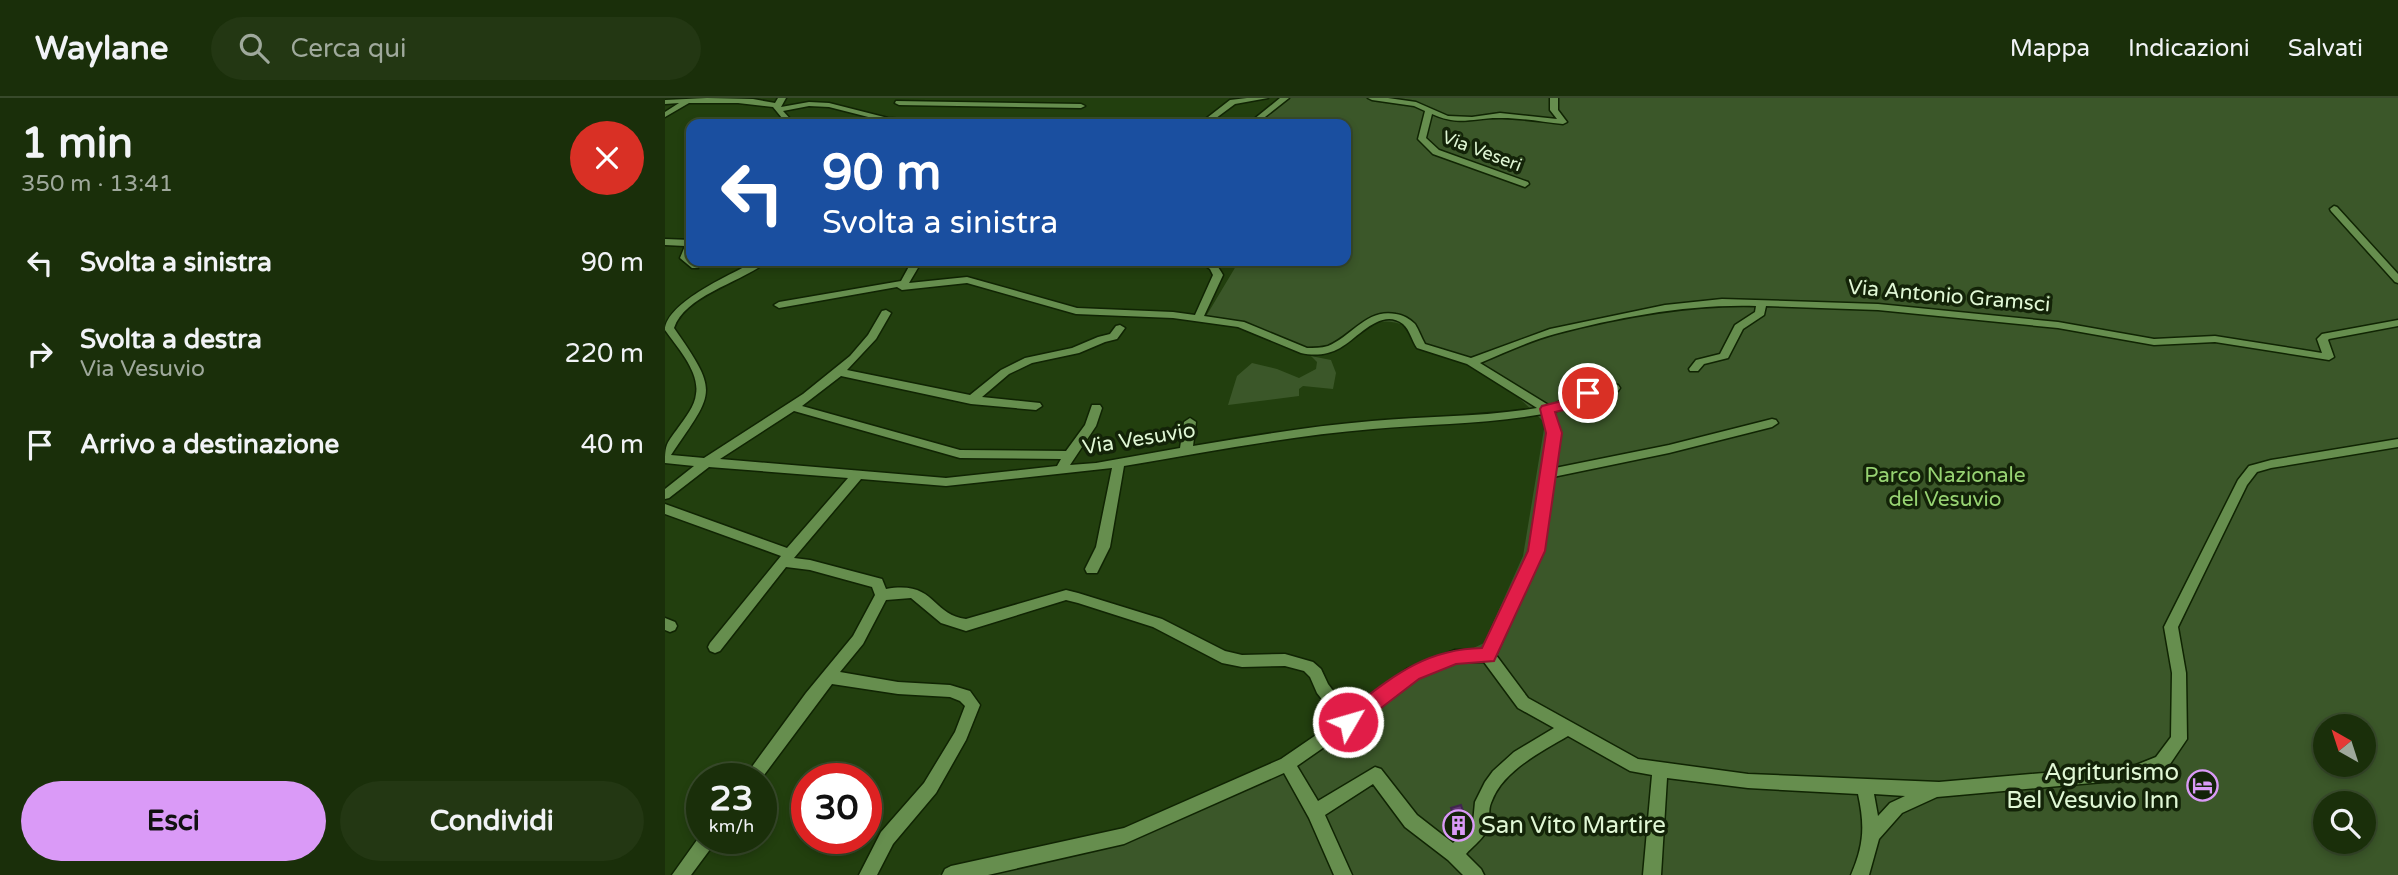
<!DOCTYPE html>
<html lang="it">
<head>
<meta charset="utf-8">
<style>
  :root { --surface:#1a2f0a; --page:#233713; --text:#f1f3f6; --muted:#9fa99c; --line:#384a2b; --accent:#da9af7 }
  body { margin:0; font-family:"Varela Round",sans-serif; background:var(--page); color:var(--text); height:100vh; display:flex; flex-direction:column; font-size:26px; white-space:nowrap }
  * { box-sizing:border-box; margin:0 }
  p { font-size:23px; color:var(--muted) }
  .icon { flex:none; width:38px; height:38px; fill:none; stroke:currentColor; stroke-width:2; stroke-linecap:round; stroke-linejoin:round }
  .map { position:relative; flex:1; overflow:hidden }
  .drawer { display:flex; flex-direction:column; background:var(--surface); width:665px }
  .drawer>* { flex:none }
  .hud { position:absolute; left:21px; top:21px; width:665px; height:147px; border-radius:14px; box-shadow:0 4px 10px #0003,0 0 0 2px var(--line); background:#1a4fa0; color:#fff; overflow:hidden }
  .needle { width:46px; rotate:321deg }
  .buttons { position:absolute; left:1648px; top:616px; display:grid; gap:14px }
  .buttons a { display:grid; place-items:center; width:63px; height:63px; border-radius:50%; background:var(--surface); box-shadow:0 4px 10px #0003,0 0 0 2px var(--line); font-size:35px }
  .speed { position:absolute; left:21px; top:665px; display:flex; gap:14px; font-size:35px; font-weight:700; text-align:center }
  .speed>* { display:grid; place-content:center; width:91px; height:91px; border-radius:50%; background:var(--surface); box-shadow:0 4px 10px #0003,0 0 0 2px var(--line); line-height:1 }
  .speed small { font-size:18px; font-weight:400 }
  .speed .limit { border:10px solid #d22; background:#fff; color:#111 }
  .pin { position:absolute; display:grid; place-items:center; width:60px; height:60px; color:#fff; margin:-30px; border:4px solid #fff; border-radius:50%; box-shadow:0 2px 7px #0007 }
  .me { position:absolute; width:77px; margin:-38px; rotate:52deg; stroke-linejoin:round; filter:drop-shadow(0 0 5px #0008) }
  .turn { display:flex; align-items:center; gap:24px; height:147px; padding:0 21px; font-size:32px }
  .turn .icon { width:91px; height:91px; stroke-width:2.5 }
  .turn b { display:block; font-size:49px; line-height:60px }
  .round { display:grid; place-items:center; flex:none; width:74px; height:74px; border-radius:37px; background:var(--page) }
  .headline { display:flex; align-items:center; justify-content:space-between; height:119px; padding:0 21px }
  h1 { font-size:42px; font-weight:700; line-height:52px }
  .primary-button { display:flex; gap:14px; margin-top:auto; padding:14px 21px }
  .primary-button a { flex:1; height:80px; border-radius:42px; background:var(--accent); color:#111; font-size:28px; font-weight:700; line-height:80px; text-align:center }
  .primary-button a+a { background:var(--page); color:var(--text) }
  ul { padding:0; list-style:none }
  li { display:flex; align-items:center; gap:21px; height:91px; padding:0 21px }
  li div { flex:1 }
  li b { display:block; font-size:26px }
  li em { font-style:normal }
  header { display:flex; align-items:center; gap:42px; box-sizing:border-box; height:98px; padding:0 35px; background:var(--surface); border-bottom:2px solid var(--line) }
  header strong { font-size:33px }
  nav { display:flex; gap:38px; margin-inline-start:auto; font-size:24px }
  .search { width:490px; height:63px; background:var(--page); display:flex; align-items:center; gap:18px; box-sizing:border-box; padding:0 24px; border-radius:38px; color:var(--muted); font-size:26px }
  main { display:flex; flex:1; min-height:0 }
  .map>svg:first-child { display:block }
  .green { fill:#3b5729; fill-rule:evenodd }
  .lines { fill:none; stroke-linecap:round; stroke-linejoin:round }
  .minor-casing { stroke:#102403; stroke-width:3 }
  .minor { fill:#668e4e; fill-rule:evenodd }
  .shaded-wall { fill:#42264f }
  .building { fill:#5f3771; stroke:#42264f; stroke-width:2 }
  .route { fill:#e11d48; stroke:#92132f; stroke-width:2 }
  .labels { text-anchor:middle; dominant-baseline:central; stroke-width:7; stroke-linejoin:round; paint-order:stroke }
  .far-street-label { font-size:18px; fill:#e0f7d5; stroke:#132308 }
  .street-label { font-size:21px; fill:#e0f7d5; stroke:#132308 }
  .park-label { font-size:21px; fill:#97d372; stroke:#132308 }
  .near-poi-label { font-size:24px; fill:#e0f7d5; stroke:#132308; text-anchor:end }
</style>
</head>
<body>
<header>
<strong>Waylane</strong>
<div class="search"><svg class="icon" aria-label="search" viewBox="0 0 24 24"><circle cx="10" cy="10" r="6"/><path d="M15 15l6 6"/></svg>Cerca qui</div>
<nav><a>Mappa</a><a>Indicazioni</a><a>Salvati</a></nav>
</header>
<main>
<section class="drawer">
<div class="headline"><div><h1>1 min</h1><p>350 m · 13:41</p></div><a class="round" style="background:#d93025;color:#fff"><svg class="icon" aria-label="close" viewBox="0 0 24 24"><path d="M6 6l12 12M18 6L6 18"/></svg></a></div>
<ul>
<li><svg class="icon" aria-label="left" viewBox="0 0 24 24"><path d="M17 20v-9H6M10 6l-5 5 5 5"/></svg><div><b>Svolta a sinistra</b></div><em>90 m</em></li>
<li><svg class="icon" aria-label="right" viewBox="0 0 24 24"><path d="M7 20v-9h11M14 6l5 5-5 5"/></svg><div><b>Svolta a destra</b><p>Via Vesuvio</p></div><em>220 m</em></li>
<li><svg class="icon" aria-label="arrive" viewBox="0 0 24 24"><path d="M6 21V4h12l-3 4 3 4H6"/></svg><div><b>Arrivo a destinazione</b></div><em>40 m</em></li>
</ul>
<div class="primary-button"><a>Esci</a><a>Condividi</a></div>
</section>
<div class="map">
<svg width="1733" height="777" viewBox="0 0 1733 777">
  <rect width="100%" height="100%" fill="#223f0e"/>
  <path class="green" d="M624,0H1733V777H273L493,720L623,659L702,601L819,545L858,458L880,325C858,303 836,282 808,268C778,253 758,264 742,228C690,209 694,256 650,257C629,258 610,241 590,234C573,228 555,227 537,225L574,163H681V26H580L609,6ZM1661,628H1699V667H1661ZM1661,705H1699V744H1661Z
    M646,258L666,262L671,275L668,291L638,288L634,291V298L563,307L572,278L587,265L612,271L634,280L651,271L652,264Z"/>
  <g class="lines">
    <defs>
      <path id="minor" d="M42,0L88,1L110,5L113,0H121L116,9L144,4L164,5L223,20L293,24L297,26L223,24L164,9L144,8L118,13L130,26H122L108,9L73,5H24L0,19V14L14,5L0,6V2Z
        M582,0H603L570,6L543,26H520L524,24L538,23L565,2Z
        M615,0H624L591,26H583Z
        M703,0H723L751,4L783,18L807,19L835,15L892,21L885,12V0H893V12L902,24L898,26C878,24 857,20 837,20C809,19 795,29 767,16L761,40L774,52L863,84L864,86L860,89L768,56L753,41L760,13L749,8L707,2Z
        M231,3L416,6L420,8L416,10L234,7L230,5Z
        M1669,108L1672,109L1733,176V185L1730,184L1666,113L1665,111Z
        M0,141L26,142V163L33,166V170H27L15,160L20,148L0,147Z
        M91,163H103C78,184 20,197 9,230C55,296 49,293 6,357L39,360L138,296L185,258L203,237L217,213L221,212L226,215L211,241L182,272L305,297L336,272L360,260L407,250L433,239L445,236L451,228L455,227L460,230L452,241L440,244L414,255L367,265L344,276L317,299L375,305L377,308L371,312L306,306L176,278L137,308L295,352L401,353L420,327L427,307H435L437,310L431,328L405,367L431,365L515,350L519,324L525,320L531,324L528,348C587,338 647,328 707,323C762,318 817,319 872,310L802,266L752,250C747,243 745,232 738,226C716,209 693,240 675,250C663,257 649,258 636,255L573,229L508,220L411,216L302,185L237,192L232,189L114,210L109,207L114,204L236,183L247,163H257L244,185L302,179L412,210L508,214L530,217L548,177L545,171L534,163C547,162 552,166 558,177L539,218L579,224L642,250C649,250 656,250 663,248C687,238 702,210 731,216C738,217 745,221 750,226C754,232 756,239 760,246L806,260L885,231L1000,207L1057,201L1213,206L1393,224L1489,241L1550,238L1657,255L1652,241L1657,236L1733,222V228L1664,241L1663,242L1669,259L1664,262L1550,244L1489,247L1393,230L1213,212L1101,208L1099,217L1078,231L1063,260L1039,266L1033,273H1025L1024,271L1031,262L1055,256L1070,227L1090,214L1091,208C1023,206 955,219 890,236C864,243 839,255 815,265L885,308L919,292L949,286L953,287L955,290L953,293L926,298L889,314L895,335L890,370L1004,347L1107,321L1111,322L1113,325L1107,329L1004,355L888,379L878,453L831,557L863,600L973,661L1083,676L1274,684L1471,667L1491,659L1506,639L1507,575L1499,529L1573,382L1584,368L1606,362L1733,341V349L1606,370L1592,374L1582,387L1513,529L1521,575L1522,641L1503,669L1471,681L1272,699L1237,715L1214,741L1204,777H1186C1199,747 1200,728 1193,696L1083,690L1002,680L996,777H978L987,677L965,673L903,638C876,654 837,673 826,705C823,712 825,719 824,726C823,737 808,748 801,756L816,771L819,777H798L783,762L740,729L708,686L660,717L687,777H669L644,720L619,675L459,746L323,777H277L280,771L286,768L459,730L616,661L673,622L652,595L645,579L639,573L620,568L577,569L557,565L488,529L413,505L401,502L301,533L276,525L246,500L221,502L198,546L175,574L233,584L285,587L305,593L315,607L301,642L271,695L228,746L212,777H194L216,734L259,685L290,634L300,608L295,603L285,599L233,596L167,586L96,681H78L141,595L188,538L210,497L207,489L145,472L121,469L55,553L50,555L45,553L43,549L45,545L116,458L0,416V406L122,450L183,380L44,369L4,400L0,401V391L29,368L0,365C0,346 2,345 13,330C20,320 30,308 31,296C35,274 12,249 0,232C1,204 69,175 91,163ZM129,313L295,360L396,361L392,368L281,380L55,361ZM878,316L883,335L864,453L819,552H790L742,571L684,614L663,586L656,571L648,564L620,556L577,557L560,553L497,521L413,495L401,492L301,521C266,517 271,482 221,491L217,481L145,462L129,460L196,381L281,388L447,370L431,449L420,471L422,475H432L445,449L459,368C542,354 624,338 708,331C765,326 821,326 878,316ZM791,564H819L853,610L889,630L849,654L828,673L820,684L810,704L808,725L788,745L752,717L716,671L710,669L653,703L632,668L688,629L752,579ZM1209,696L1240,698L1225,705L1213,718Z
        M0,520L10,524L12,528L10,532L5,534L0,532Z
        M37,735V740H51L49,746L26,777H7Z"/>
    </defs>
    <use href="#minor" class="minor-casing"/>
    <use href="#minor" class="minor"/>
  </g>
  <path class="shaded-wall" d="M801,722L802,728L793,736V731Z
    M791,727L792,732L786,735L785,729Z"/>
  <path class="building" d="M796,707L801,722L793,731L791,727L785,729L781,717L788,715L786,710Z"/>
  <path class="route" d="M923,291L928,292L930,295L928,299L907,310L890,314L897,335L880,453L829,563L791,566L754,581L690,630L683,633L676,630L674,624L676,618C723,583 756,551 817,550L863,453L881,335L875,311L877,308L897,303Z"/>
  <defs>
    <symbol id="hotel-ring" viewBox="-11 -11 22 22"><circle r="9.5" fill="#132308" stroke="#da9af7" stroke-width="1.5"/><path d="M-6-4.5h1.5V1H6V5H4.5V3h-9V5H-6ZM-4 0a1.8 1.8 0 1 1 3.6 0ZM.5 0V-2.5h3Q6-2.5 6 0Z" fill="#da9af7"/></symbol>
    <symbol id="building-ring" viewBox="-11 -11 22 22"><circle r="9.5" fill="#132308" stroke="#da9af7" stroke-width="1.5"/><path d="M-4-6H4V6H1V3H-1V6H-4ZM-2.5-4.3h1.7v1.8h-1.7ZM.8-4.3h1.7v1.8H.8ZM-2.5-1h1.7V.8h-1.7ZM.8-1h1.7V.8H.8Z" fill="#da9af7"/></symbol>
  </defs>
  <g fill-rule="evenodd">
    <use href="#hotel-ring" x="1520" y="670" width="35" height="35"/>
    <use href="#building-ring" x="776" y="710" width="35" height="35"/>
  </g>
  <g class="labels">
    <g class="far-street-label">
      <text transform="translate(817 53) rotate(21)">Via Veseri</text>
    </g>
    <g class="street-label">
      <text transform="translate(1284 198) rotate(5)">Via Antonio Gramsci</text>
      <text transform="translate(474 341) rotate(-9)">Via Vesuvio</text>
    </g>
    <g class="park-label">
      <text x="1280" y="377">Parco Nazionale<tspan x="1280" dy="24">del Vesuvio</tspan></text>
    </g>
    <g class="near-poi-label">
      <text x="1514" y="674">Agriturismo<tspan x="1514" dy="28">Bel Vesuvio Inn</tspan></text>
      <text x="816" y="727" text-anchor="start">San Vito Martire</text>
    </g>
  </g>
</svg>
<div class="buttons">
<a><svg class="needle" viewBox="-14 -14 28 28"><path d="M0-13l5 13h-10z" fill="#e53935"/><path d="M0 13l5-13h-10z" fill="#9fa99c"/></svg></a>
<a><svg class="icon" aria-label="search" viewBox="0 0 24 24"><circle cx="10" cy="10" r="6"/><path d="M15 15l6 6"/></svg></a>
</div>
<div class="speed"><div>23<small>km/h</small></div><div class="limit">30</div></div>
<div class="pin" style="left:923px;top:295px;background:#d93025"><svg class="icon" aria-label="arrive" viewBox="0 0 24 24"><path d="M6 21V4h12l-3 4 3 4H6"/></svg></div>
<svg class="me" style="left:683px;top:624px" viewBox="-20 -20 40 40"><circle r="17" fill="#e11d48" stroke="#fff" stroke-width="3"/><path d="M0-11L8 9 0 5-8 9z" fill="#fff"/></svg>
<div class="hud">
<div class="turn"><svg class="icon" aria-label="left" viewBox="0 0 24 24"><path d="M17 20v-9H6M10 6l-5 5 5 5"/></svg><div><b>90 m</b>Svolta a sinistra</div></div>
</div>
</div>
</main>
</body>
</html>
